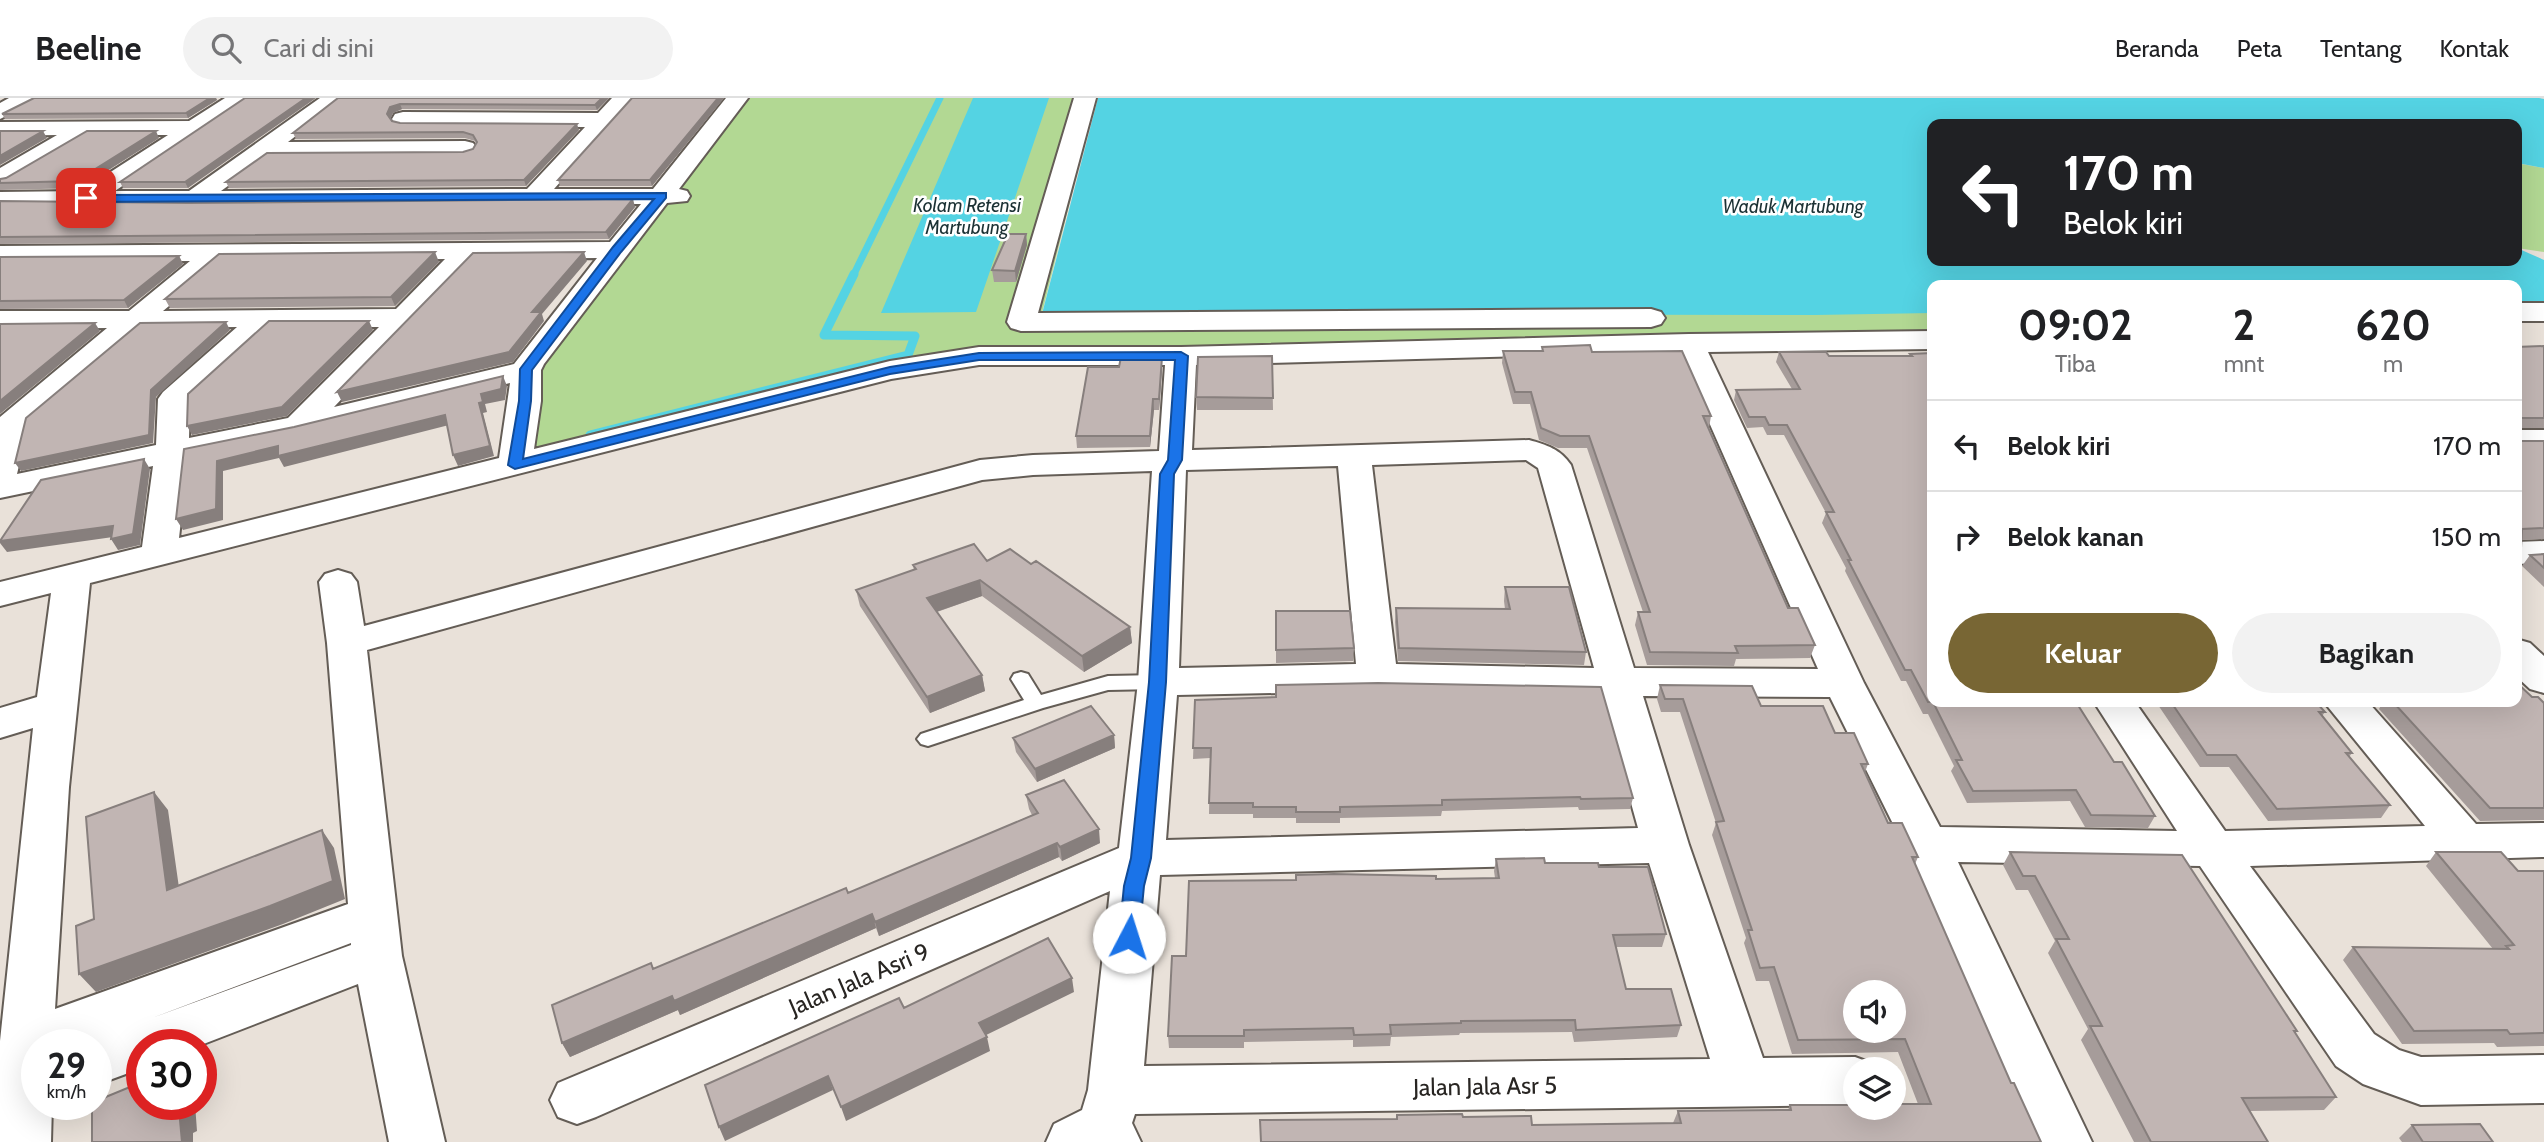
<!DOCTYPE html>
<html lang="id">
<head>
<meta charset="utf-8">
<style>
  :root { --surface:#fff; --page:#f2f2f2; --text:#202124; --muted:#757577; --line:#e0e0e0; --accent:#786634 }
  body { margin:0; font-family:Cabin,sans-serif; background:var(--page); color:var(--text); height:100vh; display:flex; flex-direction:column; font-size:26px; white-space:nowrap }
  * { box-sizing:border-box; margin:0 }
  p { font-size:23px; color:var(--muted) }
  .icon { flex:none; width:38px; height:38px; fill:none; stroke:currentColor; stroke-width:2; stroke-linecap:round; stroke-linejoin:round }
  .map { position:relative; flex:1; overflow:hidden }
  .side { position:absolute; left:1927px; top:182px; width:595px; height:427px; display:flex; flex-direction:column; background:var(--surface); border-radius:14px; box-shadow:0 7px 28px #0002 }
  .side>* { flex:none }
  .banner { position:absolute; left:1927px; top:21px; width:595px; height:147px; border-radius:14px; box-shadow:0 7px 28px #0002; background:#202124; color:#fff; overflow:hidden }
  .tools { position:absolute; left:1843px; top:882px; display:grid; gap:14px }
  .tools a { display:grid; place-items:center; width:63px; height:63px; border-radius:50%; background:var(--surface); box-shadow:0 7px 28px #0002; font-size:35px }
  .speed { position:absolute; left:21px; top:931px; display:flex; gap:14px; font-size:35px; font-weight:700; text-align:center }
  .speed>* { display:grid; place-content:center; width:91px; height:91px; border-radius:50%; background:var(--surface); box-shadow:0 7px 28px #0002; line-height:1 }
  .speed small { font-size:18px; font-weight:400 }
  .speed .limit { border:10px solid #d22; background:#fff; color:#111 }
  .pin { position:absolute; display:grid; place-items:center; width:60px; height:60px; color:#fff; margin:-30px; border-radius:14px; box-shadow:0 4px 10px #0006 }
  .me { position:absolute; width:77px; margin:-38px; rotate:5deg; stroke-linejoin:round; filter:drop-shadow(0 0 5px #0008) }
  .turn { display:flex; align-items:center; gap:24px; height:147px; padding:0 21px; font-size:32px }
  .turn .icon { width:91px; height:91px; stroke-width:2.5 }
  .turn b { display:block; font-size:49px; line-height:60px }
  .eta { display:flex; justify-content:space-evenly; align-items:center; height:119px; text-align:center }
  .eta b { font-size:42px; font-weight:700; line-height:49px }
  .button { display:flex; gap:14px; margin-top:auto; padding:14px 21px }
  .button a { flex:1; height:80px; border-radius:42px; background:var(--accent); color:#fff; font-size:28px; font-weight:700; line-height:80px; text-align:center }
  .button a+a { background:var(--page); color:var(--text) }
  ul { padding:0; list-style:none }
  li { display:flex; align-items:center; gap:21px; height:91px; padding:0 21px; border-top:2px solid var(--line) }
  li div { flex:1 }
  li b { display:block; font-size:26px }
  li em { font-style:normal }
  header { display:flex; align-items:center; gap:42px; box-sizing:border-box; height:98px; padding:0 35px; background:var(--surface); border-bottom:2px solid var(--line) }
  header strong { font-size:33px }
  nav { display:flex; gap:38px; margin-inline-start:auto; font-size:24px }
  .search { width:490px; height:63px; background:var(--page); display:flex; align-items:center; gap:18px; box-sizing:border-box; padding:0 24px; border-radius:38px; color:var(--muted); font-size:26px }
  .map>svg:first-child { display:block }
  .green { fill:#b2d893 }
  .water { fill:#54d3e3 }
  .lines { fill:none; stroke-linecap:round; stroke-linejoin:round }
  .stream-far1 { stroke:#54d3e3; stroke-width:7 }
  .stream { stroke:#54d3e3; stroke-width:9 }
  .lane-casing { stroke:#645d56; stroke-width:4 }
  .street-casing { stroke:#645d56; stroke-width:4 }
  .lane { fill:#fff; fill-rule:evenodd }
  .street { fill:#fff; fill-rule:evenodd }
  .wall { fill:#a69c9a }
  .shaded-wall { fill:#877f7d }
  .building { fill:#c1b5b3; stroke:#877f7d; stroke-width:2; fill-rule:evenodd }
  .route { fill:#1a73e8; stroke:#114b97; stroke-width:2 }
  .labels { text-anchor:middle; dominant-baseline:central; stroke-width:5; stroke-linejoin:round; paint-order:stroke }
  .far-water-label { font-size:19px; font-style:italic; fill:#1b3134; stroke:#fff }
  .near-street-label { font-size:24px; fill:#282522; stroke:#fff }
</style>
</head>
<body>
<header>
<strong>Beeline</strong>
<div class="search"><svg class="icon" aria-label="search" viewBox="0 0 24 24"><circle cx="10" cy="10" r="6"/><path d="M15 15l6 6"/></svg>Cari di sini</div>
<nav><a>Beranda</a><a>Peta</a><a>Tentang</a><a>Kontak</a></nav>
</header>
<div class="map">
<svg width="2544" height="1044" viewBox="0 0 2544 1044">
  <rect width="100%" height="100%" fill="#e9e1d9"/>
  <path class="green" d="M738,0H1096L1042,215L1932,214V244L931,257L504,363L512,277Z
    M2516,65L2544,70V154L2517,150Z"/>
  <path class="water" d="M973,0H1049L976,214L881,215Z
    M1098,0H2539L2544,1V70L2517,65L2516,26H1932V163H2516L2517,150L2544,162V212H2517L2516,187H1932V215L1815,217L1042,216Z"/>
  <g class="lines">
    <path class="stream-far1" d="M853,178L940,0"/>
    <path class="stream" d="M590,337L908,257L915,238L824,237L854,176"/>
    <defs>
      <path id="lane" d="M1021,574L1028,576L1041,597L1108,578L1158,577L1165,579L1168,584L1165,589L1158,591L1108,592L1043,610L928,648L921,646L917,641L921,636L1024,602L1011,581L1014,576Z"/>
      <path id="street" d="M9,0H36L33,5L0,21V5Z
        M225,0H251L115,93H189L320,0H345L288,44L465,43L473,45L477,50L473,55L465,57L269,58L221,93L527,91L585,29L403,28L395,26L392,21L395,16L403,14L598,15L612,0H635L554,91H653L726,0H748L679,91L687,93L690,98L687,103L667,105L544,266L541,272V303L534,351L890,263L979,249H1181L1689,236L1932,233V251L1708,254L1864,585L1940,729L2177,733L2094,604H2135L2225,733L2425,728L2324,604H2368L2476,726L2544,725V759L2250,768L2374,936L2399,952L2421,959L2544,957V1005L2421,1007L2363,986L2336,968L2200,768L1958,764L2092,1044H2036L1903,746L1830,599L1643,598L1689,747L1763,960L1855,959L1874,966L1876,971H1855V1007L1135,1016L1132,1025L1141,1044H1046L1054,1026L1082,1012L1088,992L1110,793L596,1019L577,1026L558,1019L550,1002L558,985L1119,750L1138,584L1152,373L1033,377L982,382L367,552L402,858L445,1044H389L358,886L201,947H142V970L96,987V947H37V1006H52L51,1044H0V943L33,630L0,640V610L37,599L51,495L0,508V484L142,449L153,368L0,400V319L107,230L0,231V213H129L190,163L0,164V148L610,144L641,106L201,108L191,110L182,108H0V94L81,93L168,37H90L9,85L0,87V70L57,37L0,38V24L189,23ZM597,160L514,266L334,309L475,161ZM445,161L396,211L163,213L223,163ZM237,229L163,294L158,301L156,347L17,376L29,326L143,230ZM272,229H379L288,320L189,340L190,304ZM1678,254L1818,571L1634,570L1571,367C1560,351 1547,347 1529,342L1192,352L1196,267ZM979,267H1165L1159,353L1033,357L980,362L364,528L357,484L351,476L338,472L325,476L319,484L327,545L348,806L55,911L69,689L90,485L891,281ZM510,285L499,360L179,440L188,360L299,337ZM1526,362L1538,370L1594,570L1396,566L1372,367ZM1338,368L1356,566L1179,570L1186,372ZM1377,593L1601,597L1638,730L1166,742L1177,597ZM1649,765L1710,961L1144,968L1160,777ZM351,845V847L152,920Z
        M1074,0H1096L1038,215L1651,211L1661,214L1665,220L1661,226L1651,229L1021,233L1011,230L1007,224Z
        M2516,205H2544V223H2516Z
        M2516,332H2544V352H2516Z
        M2544,443V465L2516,466V444Z
        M2516,541L2530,545L2544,558V595L2530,591L2516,578Z"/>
    </defs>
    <use href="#lane" class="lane-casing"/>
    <use href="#street" class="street-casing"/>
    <use href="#lane" class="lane"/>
    <use href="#street" class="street"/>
  </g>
  <path class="wall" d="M34,0H216L217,2L188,20L5,21L2,16Z
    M245,0L188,90H123L120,84Z
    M338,0H609L597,12L402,11L393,15L390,21L392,23L400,25L579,32L526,88L229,90L226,84L463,54L473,51L476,45L475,43L465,40L296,41L293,35Z
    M632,0H724L652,88H560L558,82Z
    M159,40L80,90L0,92V81Z
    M0,103L635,109L609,141L0,146Z
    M1026,136L1027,147L1016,184H994L992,172Z
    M179,158L183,166L128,210L0,211V159Z
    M439,164L395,208L170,210L165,201Z
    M2544,248V330H2521V343H2544V441L2521,442V450L2516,456V249Z
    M1542,249L1592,254L1711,318L1709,330L1788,510L1815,547L1810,560L1736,561L1734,568L1647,567L1635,527L1638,514H1643L1587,350H1558L1539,342L1530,306H1513L1502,265L1503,253H1542Z
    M1779,254L1829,258H1909L1910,256L1932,255V604L2114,664L2155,718L2148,730L2085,729L2070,703L1967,705L1951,673L1954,668L1928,616H1923L1906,583H1901L1845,473L1846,470L1822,425L1826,415L1784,337H1767L1763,329L1747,330L1734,302L1736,292L1792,291L1776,264Z
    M1272,258L1273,312H1197L1196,299Z
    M1162,259V270L1159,312H1154L1150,349L1077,350L1076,338L1119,269Z
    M2544,456V489L2522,468L2530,457Z
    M987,463L1031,466L1130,529L1132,545L1084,574L982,498L937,514L982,577L985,593L930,615L860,508L856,492L914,472L913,467Z
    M1505,489L1586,554L1584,567L1398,563L1395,524L1396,510L1505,511L1504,503Z
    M1276,513L1354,550L1353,563L1276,565Z
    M1660,587L1761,608L1835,635L1868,666L1865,674L1888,725L1918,759L1915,766L2011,985L2041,1044H1261L1397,1021V1017L1463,1019L1532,1027L1673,1025L1678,1013L1788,1012L1790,1007L1918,1006L1898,954L1792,956L1769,883H1756L1744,845L1746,840L1712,737L1716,725L1680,614H1661L1657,601Z
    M2532,599L2544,605V722L2480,723L2379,611L2383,604H2516Z
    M1195,602L1633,700L1630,711L1579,712L1578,709L1442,713L1441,718L1340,720V725H1296V720H1253V716H1209L1210,660L1193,661Z
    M2156,604H2316L2325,614L2322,618L2352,655L2349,659L2390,707L2381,720L2268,723L2229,669H2200Z
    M1114,637L1115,650L1037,684L1016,654L1013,640Z
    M1026,697L1100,745L1062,763L1059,759L879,838L876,830L680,917L678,912L570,959L562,945L651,865L654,871L848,795L1032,717L1029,711Z
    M2010,754L2297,933L2295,935L2336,999L2324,1012L2250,1013L2268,1044H2134L2081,942L2088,931L2048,855L2055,843L2028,792H2016L2003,767Z
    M2436,754L2518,773H2544V948L2497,949L2494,945L2402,946L2343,862L2353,849L2493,851L2426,768Z
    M1496,761L1599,769L1666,836L1662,849H1616L1626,891L1681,927L1677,939L1574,944L1572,934L1460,935L1459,937L1391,939L1390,948L1353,949V942L1244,944V950H1169L1168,938L1186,858L1436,781L1495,780L1494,773Z
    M2412,1027L2493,1044H2402L2399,1040Z"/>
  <path class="shaded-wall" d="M210,0H216L217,2L188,20L186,15Z
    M306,0H316L188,90L185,84Z
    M602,0H609L597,12L595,7Z
    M718,0H724L652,88L650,82Z
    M400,6L402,11L393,15L390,22L387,16L390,9Z
    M577,26L579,32L526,88L524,82Z
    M43,33L47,40L0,67V58Z
    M156,33L159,40L80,90L76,83Z
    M633,101L635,109L609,141L606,134Z
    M1026,136L1027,147L1016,184L1015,173Z
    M435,154L439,164L395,208L391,199Z
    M584,154L587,163L542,216L544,223L513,264L342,304L337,294L532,214Z
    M179,158L183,166L128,210L124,202Z
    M369,223L373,232L287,318L192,337L187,328Z
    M226,224L230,232L156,299L153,345L21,373L15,365L151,292Z
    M95,225L100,233L0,316V303Z
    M1162,259V270L1159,312V301Z
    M503,278L507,288L505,302L485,306L487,314L483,315L494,358L458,368L453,357L481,296Z
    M1153,301L1154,312L1150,349V338Z
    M445,317L449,327L284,369L279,360L223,373V422L183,432L176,421L217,363L278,348Z
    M144,361L150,371L140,447L118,452L111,441Z
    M113,428L120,438L7,454L0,445V443Z
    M980,482L982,498L930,516L927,500Z
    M1130,529L1132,545L1084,574L1082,558Z
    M982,577L985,593L930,615L927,599Z
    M1114,637L1115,650L1037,684L1035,671Z
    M154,694L168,712L182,811L167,792Z
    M1099,731L1100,745L1062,763L1060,749Z
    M322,732L334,750L345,801L283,826L96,894L79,876Z
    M1057,745L1059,759L879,838L875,824Z
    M872,816L876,830L680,917L678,912L570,959L562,945L672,898Z
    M1072,880L1074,894L982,939L979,925Z
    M987,939L990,953L846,1023L841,1009Z
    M828,978L833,992L725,1043L719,1029Z
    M184,1006H195L197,1033L193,1035V1044H182L180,1022Z"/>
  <path class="building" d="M34,0H210L186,15L2,16Z
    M245,0H306L185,84H120Z
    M338,0H602L595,7L400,6L390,9L387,16L392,23L400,25L577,26L524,82L226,84L267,55L463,54L473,51L477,44L473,37L463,34L293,35Z
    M632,0H718L650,82H558Z
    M0,33H43L0,58Z
    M87,33H156L76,83L0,85V81L6,80Z
    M633,101L606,134L0,139V103L188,105Z
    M1008,136H1026L1015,173L992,172Z
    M435,154L391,199L165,201L219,156Z
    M584,154L532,214H541L509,254L337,294L473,155Z
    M179,158L124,202L0,203V159Z
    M269,223H369L282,309L187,328L188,296Z
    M226,224L151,292L149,337L15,365L26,320L140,225Z
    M95,225L0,303V226Z
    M1590,247L1592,254L1682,253L1711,318H1703L1788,510H1798L1815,547L1735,548L1738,555L1650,554L1638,514H1650L1589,338H1560L1541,330L1531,294H1515L1503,253H1543L1542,249Z
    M2544,248V320H2521V343H2544V430L2522,431L2521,450L2516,446V249Z
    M1779,254H1826L1829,258H1912L1910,256L1932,255V604H2076L2114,664H2122L2155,718L2091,717L2076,692L1973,693L1956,662H1962L1933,604H1928L1911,572H1905L1848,462H1851L1826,414H1834L1787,327H1769L1765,319H1749L1736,292L1800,291Z
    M1272,258L1273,300L1196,299L1198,259Z
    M1121,259H1162L1159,301H1153L1150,338H1076L1088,269H1119Z
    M503,278L501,291L481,296L483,304L479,305L490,348L453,357L445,317L278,358V348L217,363L216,411L176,421L184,351L294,329Z
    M144,361L133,436L111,441L113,428L0,443L41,382Z
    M974,446L987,463L1010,451L1031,466L1036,463L1130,529L1082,558L980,482L927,500L982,577L927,599L856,492L916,471L913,467Z
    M2544,456V470L2530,457Z
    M1505,489H1569L1586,554L1399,550L1396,510L1510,511Z
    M1276,513H1350L1354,550L1276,552Z
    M2516,584L2532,599H2538L2544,605V710H2490L2393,604H2516Z
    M1378,585L1601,589L1633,700L1581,701L1580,699L1442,702V707L1340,709V714H1296V709H1253V705H1209L1211,650H1193L1195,602L1276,599V587Z
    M1660,587L1752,588L1761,608H1823L1835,635H1854L1868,666H1861L1888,725H1902L1918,759H1912L2011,985H2014L2041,1044H1261L1260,1022L1397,1021V1017L1462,1016L1463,1019L1531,1018L1532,1027L1681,1025L1678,1013L1791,1012L1790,1007H1855V1010H1894V1006H1931L1905,941L1798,942L1774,869L1760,870L1748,832H1752L1716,724L1724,723L1683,601H1665ZM1855,894H1894V933H1855Z
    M2171,604H2316L2325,614H2319L2352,655H2346L2390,707L2277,711L2236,657H2207Z
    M1091,608L1114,637L1035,671L1013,640Z
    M1064,682L1099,731L1060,749L1057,745L875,824L872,816L674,903L672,898L562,945L552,907L651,865L653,871L846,790L848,795L1038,715L1026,697Z
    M154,694L167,792L322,732L333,783L270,808L79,876L76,828L94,821L86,719Z
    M2010,754L2182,757L2297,933H2294L2336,999L2242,1000L2268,1044H2151L2090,928H2102L2056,841H2069L2035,778H2023Z
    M2436,754H2501L2518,773H2544V935L2510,936L2507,932L2414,933L2353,849L2509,851L2506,848L2514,847Z
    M1544,760L1545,765H1598L1599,769H1648L1666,836L1613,837L1626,891H1671L1681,927L1576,932L1575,922L1461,923V925L1390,927L1391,936L1354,937L1353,930L1244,932V938H1168L1172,858H1186L1189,783L1296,782V777L1334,776L1436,778V781L1499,780L1496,761Z
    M1048,840L1072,880L979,925L987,939L841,1009L828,978L719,1029L705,987L899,900L904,910Z
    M142,984V1006H184L185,1020L180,1022L182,1044H92V1006H96V1003Z
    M2480,1026L2493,1044H2423L2412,1027Z"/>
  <path class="route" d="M666,95V100L621,154L532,272L531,303L523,361L890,269L979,255L1181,254L1188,258L1182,362L1174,376L1166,584L1151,760L1144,788L1139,839L1136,845L1129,847L1122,845L1119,839L1124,788L1131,760L1149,584L1160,376L1168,362L1175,262H979L890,276L515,371L508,367L519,303L520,271L613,149L654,101L86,104L81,100L86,97Z"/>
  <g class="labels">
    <g class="far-water-label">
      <text x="967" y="107">Kolam Retensi<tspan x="967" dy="22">Martubung</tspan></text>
      <text x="1793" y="108">Waduk Martubung</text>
    </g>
    <g class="near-street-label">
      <text transform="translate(859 881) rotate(-23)">Jalan Jala Asri 9</text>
      <text transform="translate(1485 988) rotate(-1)">Jalan Jala Asr 5</text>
    </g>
  </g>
</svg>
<div class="tools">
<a><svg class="icon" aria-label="sound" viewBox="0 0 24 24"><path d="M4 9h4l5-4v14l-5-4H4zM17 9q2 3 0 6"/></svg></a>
<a><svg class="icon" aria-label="layers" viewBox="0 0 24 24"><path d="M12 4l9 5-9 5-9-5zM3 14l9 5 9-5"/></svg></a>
</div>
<div class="speed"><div>29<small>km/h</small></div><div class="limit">30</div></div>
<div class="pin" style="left:86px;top:100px;background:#d93025"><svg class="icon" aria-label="arrive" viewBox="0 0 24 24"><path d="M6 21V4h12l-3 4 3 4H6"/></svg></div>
<svg class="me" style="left:1129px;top:839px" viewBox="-20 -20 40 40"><circle r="19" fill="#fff"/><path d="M0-13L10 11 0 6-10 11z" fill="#1a73e8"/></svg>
<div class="banner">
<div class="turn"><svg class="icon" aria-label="left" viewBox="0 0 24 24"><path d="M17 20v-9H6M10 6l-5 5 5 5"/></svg><div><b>170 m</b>Belok kiri</div></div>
</div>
<section class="side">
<div class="eta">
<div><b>09:02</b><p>Tiba</p></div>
<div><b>2</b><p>mnt</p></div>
<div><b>620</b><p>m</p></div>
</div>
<ul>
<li><svg class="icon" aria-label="left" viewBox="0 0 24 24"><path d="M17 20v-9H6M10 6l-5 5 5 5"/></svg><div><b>Belok kiri</b></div><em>170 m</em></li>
<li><svg class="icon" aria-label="right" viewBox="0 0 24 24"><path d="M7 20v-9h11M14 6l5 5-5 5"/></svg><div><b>Belok kanan</b></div><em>150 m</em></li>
</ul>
<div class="button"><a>Keluar</a><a>Bagikan</a></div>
</section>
</div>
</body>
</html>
